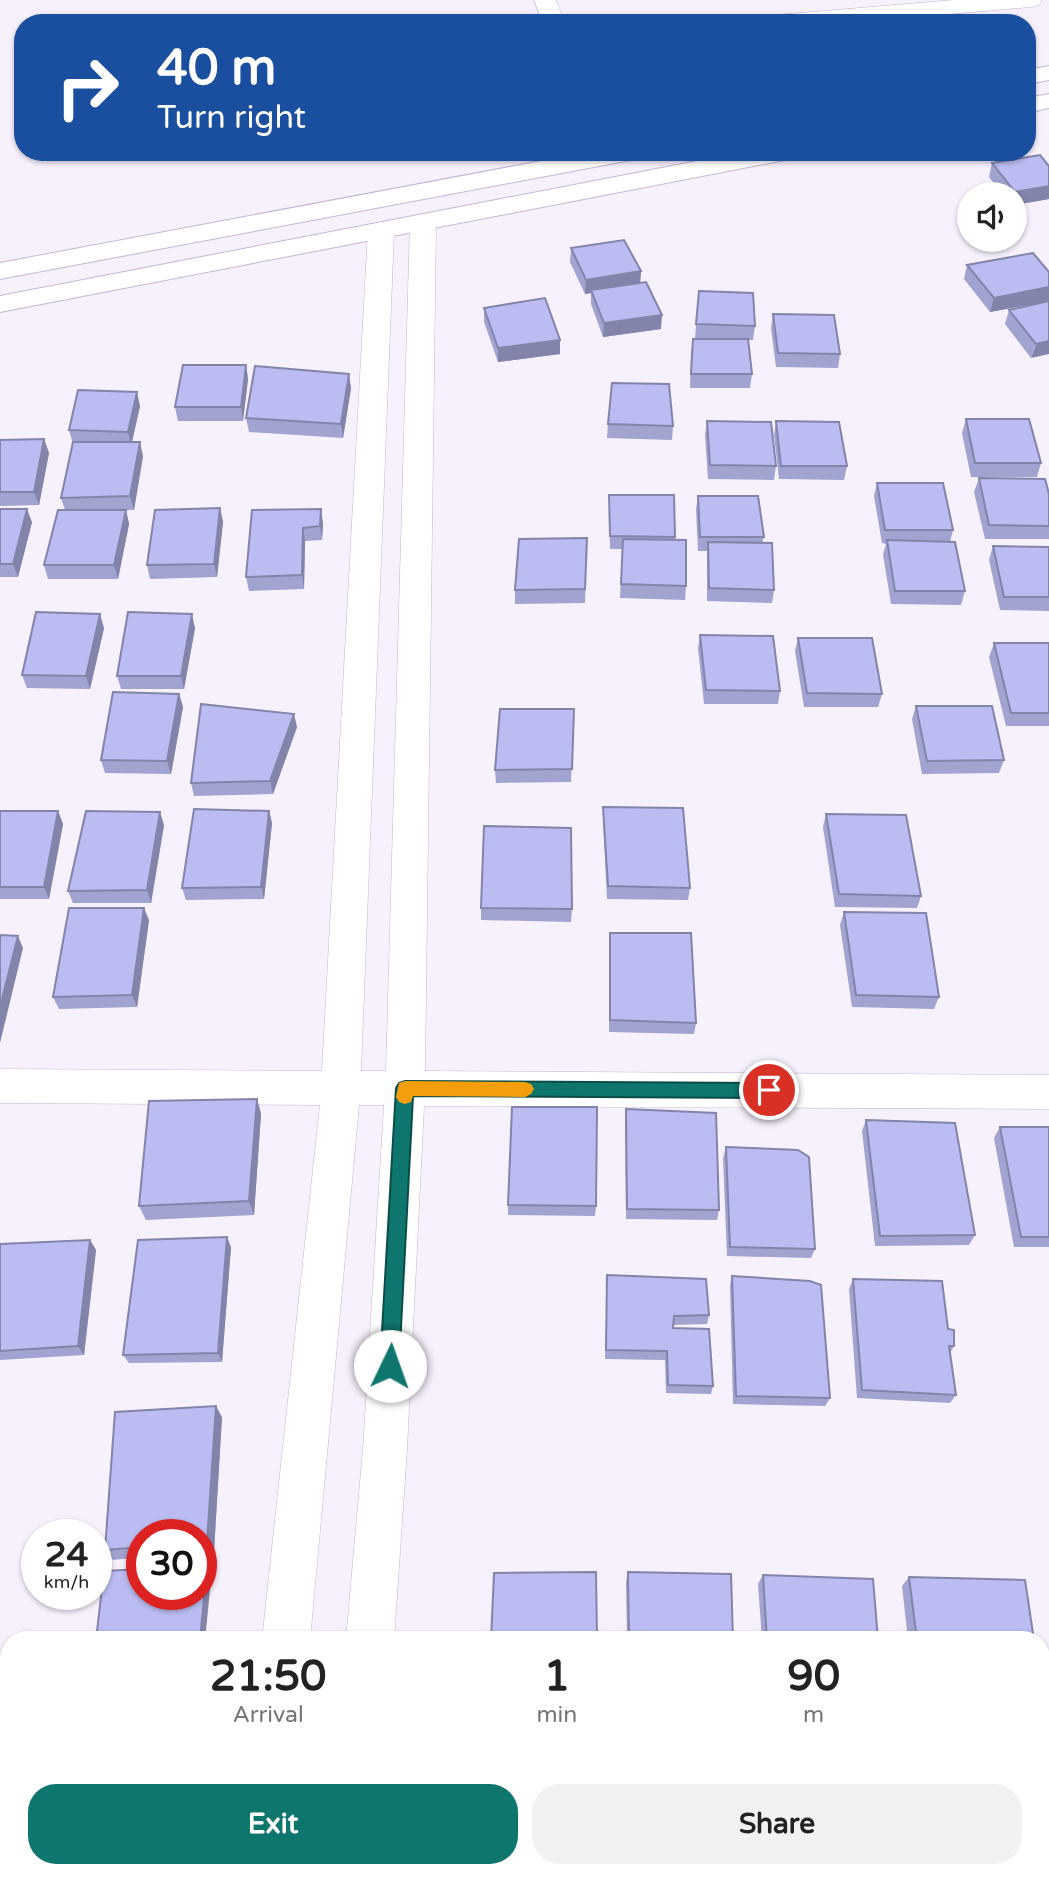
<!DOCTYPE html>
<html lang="en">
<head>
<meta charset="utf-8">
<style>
  :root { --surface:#fff; --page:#f2f2f2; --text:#222; --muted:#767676; --accent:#0f766e }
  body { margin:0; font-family:"Varela Round",sans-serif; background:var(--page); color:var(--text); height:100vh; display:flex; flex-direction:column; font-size:26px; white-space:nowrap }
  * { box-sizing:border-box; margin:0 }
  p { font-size:23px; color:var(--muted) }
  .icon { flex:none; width:38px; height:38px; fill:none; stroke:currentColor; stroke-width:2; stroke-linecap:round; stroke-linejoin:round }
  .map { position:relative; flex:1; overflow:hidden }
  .panel { position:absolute; left:0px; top:1631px; width:1050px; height:247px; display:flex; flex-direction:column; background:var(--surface); border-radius:28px 28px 0 0; box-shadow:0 2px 5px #0004 }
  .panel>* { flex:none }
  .banner { position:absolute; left:14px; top:14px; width:1022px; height:147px; border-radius:28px; box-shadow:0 2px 5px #0004; background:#1a4fa0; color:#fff; overflow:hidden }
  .tools { position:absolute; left:957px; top:182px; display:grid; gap:14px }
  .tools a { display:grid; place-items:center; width:70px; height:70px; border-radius:50%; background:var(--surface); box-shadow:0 2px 5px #0004; font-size:35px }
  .speed { position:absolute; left:21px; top:1519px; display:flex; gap:14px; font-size:35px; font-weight:700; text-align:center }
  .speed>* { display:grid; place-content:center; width:91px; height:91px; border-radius:50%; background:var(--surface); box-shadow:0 2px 5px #0004; line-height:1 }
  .speed small { font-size:18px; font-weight:400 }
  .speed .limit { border:10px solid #d22; background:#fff; color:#111 }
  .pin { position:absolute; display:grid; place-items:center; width:60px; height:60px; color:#fff; margin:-30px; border:4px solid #fff; border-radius:50%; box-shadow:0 2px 7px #0007 }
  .me { position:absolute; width:77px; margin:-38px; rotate:3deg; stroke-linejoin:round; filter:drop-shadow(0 0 5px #0008) }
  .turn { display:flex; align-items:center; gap:24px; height:147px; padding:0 28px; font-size:32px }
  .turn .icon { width:91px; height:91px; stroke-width:2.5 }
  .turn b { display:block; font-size:49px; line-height:60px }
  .eta { display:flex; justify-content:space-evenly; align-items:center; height:119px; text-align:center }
  .eta b { font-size:42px; font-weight:700; line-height:49px }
  .cta { display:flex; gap:14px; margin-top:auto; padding:14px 28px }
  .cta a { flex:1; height:80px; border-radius:28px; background:var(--accent); color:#fff; font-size:28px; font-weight:700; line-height:80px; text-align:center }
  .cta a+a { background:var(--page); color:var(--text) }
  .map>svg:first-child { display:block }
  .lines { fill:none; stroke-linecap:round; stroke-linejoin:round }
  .street-casing { stroke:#c6b5d5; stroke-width:1 }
  .secondary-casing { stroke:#c6b5d5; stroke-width:2 }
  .street { fill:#fff; fill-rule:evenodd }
  .secondary { fill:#fff; fill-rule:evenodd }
  .wall { fill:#a1a3d0 }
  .shaded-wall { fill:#8384a9 }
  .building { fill:#bbbdf2; stroke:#8384a9; stroke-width:2 }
  .route { fill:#0f766e; stroke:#0a4d48; stroke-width:2 }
  .slow { fill:#f59e0b }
</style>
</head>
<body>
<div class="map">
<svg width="1049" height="1877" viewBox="0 0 1049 1877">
  <rect width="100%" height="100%" fill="#f7f0fd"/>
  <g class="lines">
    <defs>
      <path id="street" d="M534,0H556L565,23H543Z
        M954,0H1042L1039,5L1031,7L845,23H754L757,18L765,16Z
        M423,214L432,217L436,222L425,1071L1049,1075V1109L424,1106L407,1449L394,1640H346L363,1449L384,1105H359L310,1640H262L320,1105L0,1103V1069L322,1071L368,230L372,225L381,222L390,225L394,230L361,1071H386L410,222L414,217Z
        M1041,1752H1049V1802H1041Z
        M9,1758V1808L0,1809V1759Z
        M235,1869H287L286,1877H234Z
        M323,1869H375L374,1877H322Z"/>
      <path id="secondary" d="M1049,66V80L1027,84V70Z
        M1049,94V108L1027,113V98Z
        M589,152H644L640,157L631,160L0,279V263Z
        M744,152H798L794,157L785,160L0,312V296Z"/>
    </defs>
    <use href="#street" class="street-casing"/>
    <use href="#secondary" class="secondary-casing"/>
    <use href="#street" class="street"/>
    <use href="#secondary" class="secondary"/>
  </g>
  <path class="wall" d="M992,163L1049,199L1015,205V194H1002L989,177Z
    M571,248L641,271L640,282L661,329L603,337L591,304V293L585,294L570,262Z
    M967,265L1049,272V301L990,312L964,279Z
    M699,291L755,326L753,340H748L752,374L750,388H690L691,353L693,339L695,338Z
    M1049,301L1031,358L1005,324L1009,310Z
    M484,308L560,354L498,362L484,322Z
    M773,314L840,354L838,368L776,367L771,328Z
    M246,365L248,379L243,421H178L175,407Z
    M351,388L343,438L249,432L246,418Z
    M140,406L132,442L143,456L134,510H126L129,524L118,579H48L44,565L65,510L61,498L73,444L69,430Z
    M966,419L1041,463L1037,477H971L962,433Z
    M707,421L776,466L774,480L708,479L705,435Z
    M776,421L847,466L844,480L779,479L774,435Z
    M608,424L673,426L672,440L607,438Z
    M44,439L49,453L39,505L0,506V440Z
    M979,478L1049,494V539H985L974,492Z
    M877,483L953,530L950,542L965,591L961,605L891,604L883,554L886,544L882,543L874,496Z
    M609,495L675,537V540L686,586L685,600L620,598L622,549H610Z
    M698,496L764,537L762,543L774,590L772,603L707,601V551H698L696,509Z
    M220,508L223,522L217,577L150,579L147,565Z
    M0,509L32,522L18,577H0Z
    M252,510L323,523L322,540L305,541L304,589L249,591L246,577Z
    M587,538L585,603L515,604V590Z
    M993,546L1049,547V611L1000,610L989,560Z
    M104,628L90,689L27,688L22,675Z
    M195,628L184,689H121L117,676Z
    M700,635L780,691L778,704H704L698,648Z
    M798,638L882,694L878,707H804L795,651Z
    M994,643H1049V726H1006L989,657Z
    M179,694L183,707L171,774L105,773L101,760Z
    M916,706L1004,760L999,773L922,774L912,719Z
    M574,709L571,782L496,783L495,770Z
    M297,727L273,794L194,796L191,783Z
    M603,807L690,888L688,900L607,899L603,819Z
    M0,811H58L63,824L49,899H0Z
    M269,811L272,823L264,899L186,900L182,888Z
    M826,814L921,896L917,908L835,907L823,827Z
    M164,825L151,903H73L68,891Z
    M481,908L572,909L571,922L481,920Z
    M844,912L939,997L934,1009L852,1007L840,925Z
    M149,920L137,1007L59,1009L53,997Z
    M610,933L696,1023L694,1034L609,1032V945Z
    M257,1099L261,1114L254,1215L146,1220L139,1206Z
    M626,1109L719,1210L717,1220L626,1219L625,1120Z
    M866,1120L975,1235L969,1245L875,1246L862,1131Z
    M1000,1127H1049V1247H1014L994,1138Z
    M726,1147L815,1249L811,1258L727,1256L723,1158Z
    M508,1205L596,1206L595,1216L508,1215Z
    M90,1240L96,1250L84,1355L0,1360V1244Z
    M231,1247L222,1362L129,1363L123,1355Z
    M607,1275L709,1315L707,1324L673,1325V1328L713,1386L711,1394L666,1393L665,1360L605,1359Z
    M732,1276L830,1398L825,1406L733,1404L730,1285Z
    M853,1279L948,1329L954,1346L950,1353L956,1395L950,1403L857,1398L849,1289Z
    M222,1417L214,1551L201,1552V1535H142V1557L113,1560L105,1550Z
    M628,1572L733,1640H627L626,1581Z
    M763,1575L878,1640H762L758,1584Z
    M909,1577L1034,1640H908L902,1586Z
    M756,1869H885L886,1877H757Z
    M938,1869H1041L1049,1877H938Z"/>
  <path class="shaded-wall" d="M1049,186V199L1015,205V192Z
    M641,271L640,285L591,290V293L585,294L586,280Z
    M1049,287V301L990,312L994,298Z
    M662,315L661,329L603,337L604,323Z
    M560,340V354L498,362V348Z
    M1049,341V354L1031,358L1036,344Z
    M246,365L248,379L243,421L241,407Z
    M349,374L351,388L343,438L341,424Z
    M137,392L140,406L131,446L128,432Z
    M44,439L49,453L39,505L34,492Z
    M140,442L143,456L134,510L130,496Z
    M220,508L223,522L217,577L214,564Z
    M27,509L32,522L18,577L13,564Z
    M321,509L323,523L322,540L320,526Z
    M126,510L129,524L118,579L114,565Z
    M303,528L305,541L304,589L302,575Z
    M100,614L104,628L90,689L86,676Z
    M192,614L195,628L184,689L181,676Z
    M179,694L183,707L171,774L167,761Z
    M294,714L297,727L273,794L270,781Z
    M58,811L63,824L49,899L44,887Z
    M269,811L272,823L264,899L261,887Z
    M160,812L164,825L151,903L147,890Z
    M144,908L149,920L137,1007L132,995Z
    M18,936L23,948L0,1043V1007Z
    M257,1099L261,1114L254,1215L249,1201Z
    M227,1237L231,1247L222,1362L218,1353Z
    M90,1240L96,1250L84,1355L78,1346Z
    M216,1406L222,1417L214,1551L207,1542Z
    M207,1564L212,1570L205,1640H200Z
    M18,1869H30L29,1877H17Z
    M165,1869H174L173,1877H165Z"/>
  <path class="building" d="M1040,155L1049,166V186L1015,192L992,163Z
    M624,240L641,271L586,280L571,248Z
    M1033,253L1049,272V287L994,298L967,265Z
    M646,282L662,315L604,323L591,290Z
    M699,291L753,293L755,326L696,324Z
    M545,298L560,340L498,348L484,308Z
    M1049,301V341L1036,344L1009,310Z
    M773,314L834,315L840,354L778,353Z
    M693,339H748L752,374H691Z
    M183,365H246L241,407H175Z
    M255,366L349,374L341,424L246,418Z
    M612,383L669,384L673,426L608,424Z
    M78,390L137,392L128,432L69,430Z
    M966,419H1029L1041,463H975Z
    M707,421L771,422L776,466L710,465Z
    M776,421L839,422L847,466H781Z
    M44,439L34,492H0V440Z
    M73,442H140L130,496L61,498Z
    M979,478L1045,479L1049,494V526L989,525Z
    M877,483H943L953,530H885Z
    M609,495H674L675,537L610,536Z
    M698,496H758L764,537H700Z
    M220,508L214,564L147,565L155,510Z
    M0,509H27L13,564H0Z
    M321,509L320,526L303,528L302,575L246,577L252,510Z
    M58,510H126L114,565H44Z
    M587,538L585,589L515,590L519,539Z
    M623,539L686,540V586L621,584Z
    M887,540L955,542L965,591H895Z
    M708,542L772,543L774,590L709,588Z
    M993,546L1049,547V597H1004Z
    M36,612L100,614L86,676L22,675Z
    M128,612L192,614L181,676H117Z
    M700,635L773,636L780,691L706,690Z
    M798,638H872L882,694L807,693Z
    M994,643H1049V713H1011Z
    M113,692L179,694L167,761L101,760Z
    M201,704L294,714L270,781L191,783Z
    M916,706H992L1004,760L927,761Z
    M500,709H574L572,769L495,770Z
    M603,807L683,808L690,888L608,886Z
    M194,809L269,811L261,887L182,888Z
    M0,811H58L44,887H0Z
    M86,811L160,812L147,890L68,891Z
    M826,814L906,815L921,896L839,894Z
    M484,826L571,828L572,909L481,908Z
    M69,908H144L132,995L53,997Z
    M844,912L926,913L939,997L856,995Z
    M610,933H691L696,1023L610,1020Z
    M0,935L18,936L0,1007Z
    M257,1099L249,1201L139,1206L149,1101Z
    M512,1107H597L596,1206L508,1205Z
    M626,1109L716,1113L719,1210L627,1209Z
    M866,1120L955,1123L975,1235L880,1236Z
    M1000,1127H1049V1237H1021Z
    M726,1147L798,1150L809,1157L815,1249L730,1247Z
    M227,1237L218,1353L123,1355L138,1240Z
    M90,1240L78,1346L0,1351V1244Z
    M607,1275L706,1279L709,1315L674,1316L673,1328L709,1329L713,1386L668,1385L667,1351L606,1350Z
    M732,1276L810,1281L821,1285L830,1398L736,1396Z
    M853,1279L942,1281L948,1329L954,1330V1346H949L956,1395L862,1390Z
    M216,1406L207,1542L201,1543V1535H142V1547L105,1550L115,1412Z
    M201,1564H207L200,1640H96L104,1571L142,1569V1594H201Z
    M596,1572L597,1640H491L494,1573Z
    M628,1572L731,1574L733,1640H629Z
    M763,1575L873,1579L878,1640H767Z
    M909,1577L1025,1580L1034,1640H917Z
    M1041,1689L1047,1727H1041Z
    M0,1799H9V1869H18L17,1877H0Z
    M1041,1825H1049V1877H948L947,1869H1041Z
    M45,1869H165V1877H44Z
    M461,1869H575L574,1877H461Z
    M604,1869H724V1877H604Z
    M762,1869H885L886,1877H762Z"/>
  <path class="route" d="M405,1081L769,1083L775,1085L777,1090L775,1096L769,1098L413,1096L399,1366L396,1372L390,1375L383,1372L380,1366L396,1088L399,1083Z"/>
  <path class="slow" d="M405,1081L525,1082L531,1084L534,1089L531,1094L525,1097L413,1096L411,1102L405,1104L399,1102L396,1097L399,1083Z"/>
</svg>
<div class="tools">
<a><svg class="icon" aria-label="sound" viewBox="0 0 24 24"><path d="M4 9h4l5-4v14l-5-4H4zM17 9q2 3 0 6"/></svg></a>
</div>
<div class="speed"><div>24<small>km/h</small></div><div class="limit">30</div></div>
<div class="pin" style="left:769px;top:1090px;background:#d93025"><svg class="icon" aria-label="arrive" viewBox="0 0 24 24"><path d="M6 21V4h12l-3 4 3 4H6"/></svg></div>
<svg class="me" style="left:390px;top:1366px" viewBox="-20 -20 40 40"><circle r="19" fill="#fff"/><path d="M0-13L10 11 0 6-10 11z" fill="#0f766e"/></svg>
<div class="banner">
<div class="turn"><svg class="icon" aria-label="right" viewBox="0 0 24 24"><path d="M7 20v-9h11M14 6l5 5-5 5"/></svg><div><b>40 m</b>Turn right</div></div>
</div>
<section class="panel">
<div class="eta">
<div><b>21:50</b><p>Arrival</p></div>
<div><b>1</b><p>min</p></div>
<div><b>90</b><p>m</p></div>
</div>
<div class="cta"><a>Exit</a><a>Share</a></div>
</section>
</div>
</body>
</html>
